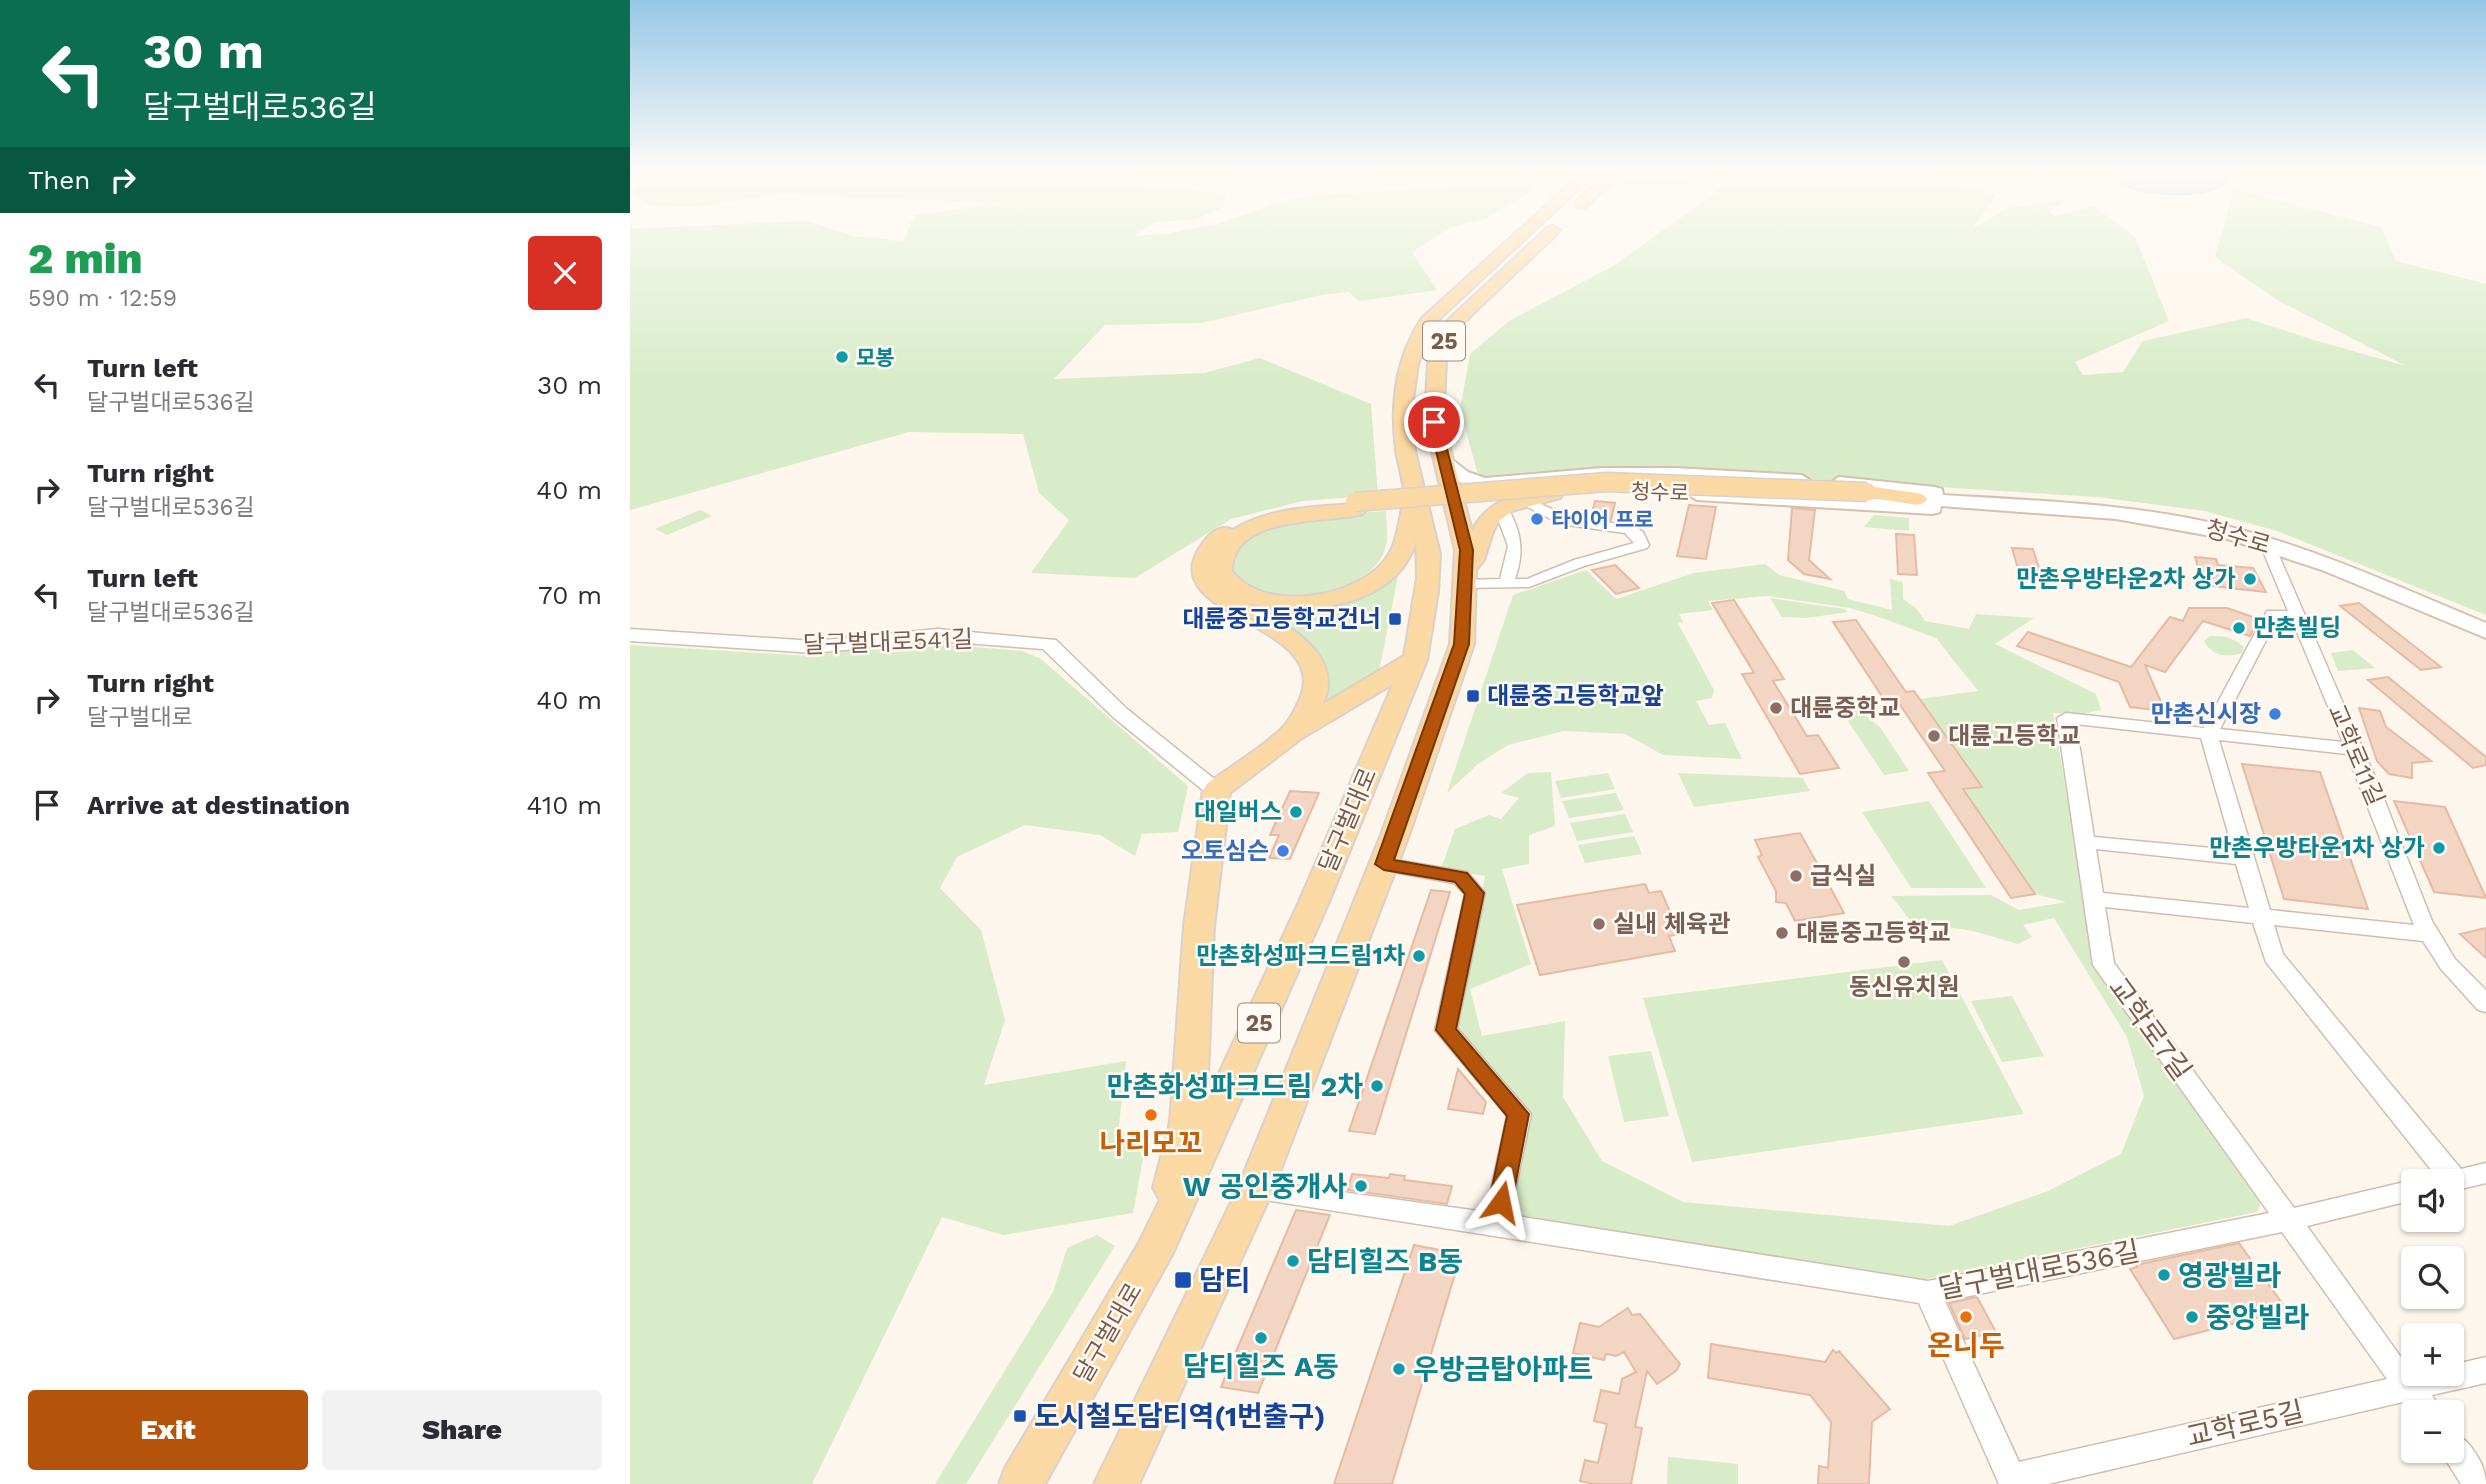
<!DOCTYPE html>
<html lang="en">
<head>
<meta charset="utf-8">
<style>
  :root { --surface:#fff; --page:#f2f2f3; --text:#2b2b33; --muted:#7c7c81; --accent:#b45309 }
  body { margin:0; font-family:"Work Sans","Noto Sans KR",sans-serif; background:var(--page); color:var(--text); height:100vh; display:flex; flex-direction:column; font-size:26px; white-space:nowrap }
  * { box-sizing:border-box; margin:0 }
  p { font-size:23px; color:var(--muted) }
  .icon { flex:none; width:38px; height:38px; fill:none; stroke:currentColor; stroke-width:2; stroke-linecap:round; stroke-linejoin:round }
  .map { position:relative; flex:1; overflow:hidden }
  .side { display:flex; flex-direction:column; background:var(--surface); width:630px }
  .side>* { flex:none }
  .hud { background:#0b6e4f; color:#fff; overflow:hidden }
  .buttons { position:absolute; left:1771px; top:1169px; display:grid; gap:14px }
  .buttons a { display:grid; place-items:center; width:63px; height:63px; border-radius:7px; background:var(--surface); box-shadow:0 2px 5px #0004; font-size:35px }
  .pin { position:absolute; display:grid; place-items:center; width:60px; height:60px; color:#fff; margin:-30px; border:4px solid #fff; border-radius:50%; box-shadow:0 2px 7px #0007 }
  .me { position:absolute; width:77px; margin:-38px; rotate:12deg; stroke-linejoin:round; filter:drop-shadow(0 0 5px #0008) }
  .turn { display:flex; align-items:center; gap:24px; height:147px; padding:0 28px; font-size:32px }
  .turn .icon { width:91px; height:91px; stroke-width:2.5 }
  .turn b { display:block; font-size:49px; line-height:60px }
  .then { display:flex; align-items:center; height:66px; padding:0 28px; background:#0003; gap:14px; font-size:26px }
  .round { display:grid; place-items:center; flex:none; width:74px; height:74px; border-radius:7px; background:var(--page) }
  .head { display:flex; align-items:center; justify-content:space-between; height:119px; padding:0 28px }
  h1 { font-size:42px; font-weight:800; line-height:52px; color:#1e9e55 }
  .action { display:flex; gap:14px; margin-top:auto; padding:14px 28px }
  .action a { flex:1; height:80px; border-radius:7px; background:var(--accent); color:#fff; font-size:28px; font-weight:800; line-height:80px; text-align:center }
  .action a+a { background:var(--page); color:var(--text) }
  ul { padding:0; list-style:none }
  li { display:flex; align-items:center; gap:21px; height:105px; padding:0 28px }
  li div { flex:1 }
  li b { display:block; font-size:26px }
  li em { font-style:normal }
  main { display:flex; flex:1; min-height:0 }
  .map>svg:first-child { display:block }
  .green { fill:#d8ecc9 }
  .water { fill:#bfe3e8; stroke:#a5d3da; stroke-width:2 }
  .building { fill:#f3d5c3; stroke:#e6bba3; stroke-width:2 }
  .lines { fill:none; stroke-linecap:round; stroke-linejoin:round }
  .minor-casing { stroke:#d1beb0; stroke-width:3 }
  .tertiary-casing { stroke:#d1beb0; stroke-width:3 }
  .secondary-casing { stroke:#d6c0b0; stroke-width:4 }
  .primary-casing { stroke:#dad1cd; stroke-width:4 }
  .minor { fill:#fff; fill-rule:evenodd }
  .tertiary { fill:#fff; fill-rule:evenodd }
  .secondary { fill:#fff; fill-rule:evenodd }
  .primary { fill:#fbd9a5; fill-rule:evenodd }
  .primary-bridge-casing { stroke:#dad1cd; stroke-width:21; stroke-linecap:butt }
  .primary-bridge { stroke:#fbd9a5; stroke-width:18 }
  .route { fill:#b45309; stroke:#753606; stroke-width:2 }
  .culture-dot { fill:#0f9aa8; stroke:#fffaf3; stroke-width:2.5 }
  .shop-dot { fill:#3f7fe0; stroke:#fffaf3; stroke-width:2.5 }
  .transit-dot { fill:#1a4fb4; stroke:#fffaf3; stroke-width:2.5 }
  .education-dot { fill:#8d6e63; stroke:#fffaf3; stroke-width:2.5 }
  .food-dot { fill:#e8710a; stroke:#fffaf3; stroke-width:2.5 }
  .labels { text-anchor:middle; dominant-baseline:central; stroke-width:5; stroke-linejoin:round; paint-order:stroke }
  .far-culture-label { font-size:21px; font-weight:bold; fill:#0d838f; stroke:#fffaf3; text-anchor:start }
  .far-street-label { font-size:21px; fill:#7a5c4d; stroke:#fffaf3 }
  .far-shop-label { font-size:21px; font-weight:bold; fill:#366cbe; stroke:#fffaf3; text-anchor:start }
  .shield { fill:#fffaf3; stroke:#a28b7f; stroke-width:2 }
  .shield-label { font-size:23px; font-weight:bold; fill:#7a5c4d }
  .street-label { font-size:24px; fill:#7a5c4d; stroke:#fffaf3 }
  .culture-label { font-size:24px; font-weight:bold; fill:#0d838f; stroke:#fffaf3; text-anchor:end }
  .transit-label { font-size:24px; font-weight:bold; fill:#164399; stroke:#fffaf3; text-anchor:end }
  .education-label { font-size:24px; font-weight:bold; fill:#785e54; stroke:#fffaf3; text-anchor:start }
  .shop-label { font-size:24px; font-weight:bold; fill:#366cbe; stroke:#fffaf3; text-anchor:end }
  .near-street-label { font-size:28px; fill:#7a5c4d; stroke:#fffaf3 }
  .near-culture-label { font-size:28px; font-weight:bold; fill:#0d838f; stroke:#fffaf3; text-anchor:start }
  .near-food-label { font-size:28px; font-weight:bold; fill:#c56008; stroke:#fffaf3 }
  .near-transit-label { font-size:28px; font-weight:bold; fill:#164399; stroke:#fffaf3; text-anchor:start }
</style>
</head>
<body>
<main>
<section class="side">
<div class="hud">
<div class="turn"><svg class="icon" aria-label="left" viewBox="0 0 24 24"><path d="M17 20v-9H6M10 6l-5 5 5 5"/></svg><div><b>30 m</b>달구벌대로536길</div></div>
<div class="then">Then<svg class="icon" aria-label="right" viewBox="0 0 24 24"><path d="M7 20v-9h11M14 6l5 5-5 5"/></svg></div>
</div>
<div class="head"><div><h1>2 min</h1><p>590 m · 12:59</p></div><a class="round" style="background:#d93025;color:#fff"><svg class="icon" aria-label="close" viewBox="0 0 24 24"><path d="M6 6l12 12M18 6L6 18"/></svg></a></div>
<ul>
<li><svg class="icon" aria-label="left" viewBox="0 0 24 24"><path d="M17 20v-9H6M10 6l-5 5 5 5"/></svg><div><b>Turn left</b><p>달구벌대로536길</p></div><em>30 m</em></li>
<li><svg class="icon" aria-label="right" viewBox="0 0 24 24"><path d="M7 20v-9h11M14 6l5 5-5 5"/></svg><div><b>Turn right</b><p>달구벌대로536길</p></div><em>40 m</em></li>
<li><svg class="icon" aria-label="left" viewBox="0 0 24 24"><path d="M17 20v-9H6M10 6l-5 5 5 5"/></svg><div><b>Turn left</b><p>달구벌대로536길</p></div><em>70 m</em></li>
<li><svg class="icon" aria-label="right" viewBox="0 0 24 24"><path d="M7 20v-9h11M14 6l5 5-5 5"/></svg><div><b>Turn right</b><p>달구벌대로</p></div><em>40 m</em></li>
<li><svg class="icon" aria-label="arrive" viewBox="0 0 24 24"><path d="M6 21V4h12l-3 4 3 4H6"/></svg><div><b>Arrive at destination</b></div><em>410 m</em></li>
</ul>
<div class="action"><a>Exit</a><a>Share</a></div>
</section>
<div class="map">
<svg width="1856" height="1484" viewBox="0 0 1856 1484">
  <rect width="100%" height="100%" fill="#fdf6ec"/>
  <path class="green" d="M11,172H503L505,181L516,189L550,188L597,194L593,207L567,219L525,222L503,236L536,234L587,224L660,198L923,178L855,219L821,227L782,252L807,290L729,301L719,292L691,295L571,323L475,325L424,379L574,373L630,358L741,404L748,495L673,501L601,519L505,578L401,573L439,520L409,493L393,434L279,432L0,510V229L178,221L222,236L274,241L284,215L375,203L148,194L63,207L18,205L4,194Z
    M610,172H751L669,180Z
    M1106,172H1299L1312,180L1366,195L1341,230L1378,208L1436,200L1420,211L1425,216L1464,206L1505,237L1539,321L1445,362L1453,375L1493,372L1513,341L1616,318L1687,341L1776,366L1647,300L1585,257L1604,189L1751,227L1766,261L1856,284V615L1647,531L1575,511L1467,497L1130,476L855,482L847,471L830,410L840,354L879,321L983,266L1080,197Z
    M70,510L82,516L37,535L25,529Z
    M756,511C756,522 759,539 755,549C742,592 657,606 621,590C613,587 606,578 599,573V553C640,513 702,515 756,511Z
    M1244,515L1279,518V531L1234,527Z
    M1135,564L1149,575L1214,591L1218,599L1262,610L1260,579L1273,582V599L1286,608L1295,621L1339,629L1346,614L1404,618L1365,644L1466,694L1471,710L1452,714L1423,713L1465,965L1632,1199L1627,1212L1282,1282L884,1220L876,1204L896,1112L825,1031L855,876L811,869L825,829L859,815L871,819L889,798L871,793L898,773L921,772L925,826L899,835V864L872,869L901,964L840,989L852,1036L935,1021L933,1097L972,1161L1053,1202L1319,1226L1418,1191L1491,1154L1514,1096L1497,1037L1424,918L1393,925L1402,937L1388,944L1343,931L1281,921L1261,896L1361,895L1389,910L1436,902L1405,894L1333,790L1352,786L1290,699L1348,691L1306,638L1249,617L1220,608L1138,596L1078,601L1083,610L1049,614L1053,622L1048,623L1084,690L1082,698L1066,701L1079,725L1095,723L1112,759L1033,755L995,734L934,731L878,745L848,764L817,793L883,595L956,570L986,599L1064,573Z
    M764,574L768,576L749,672L685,708C689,700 695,690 696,682C703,645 637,618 611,604C654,608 702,612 742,592C750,588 757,580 764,574Z
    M1140,598L1215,609L1218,612L1177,618L1152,617Z
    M1580,636C1594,636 1603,637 1614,647L1612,653C1598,658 1581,656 1574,641Z
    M289,642L392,651L411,659L558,786L548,832L512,834L505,856L470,835L395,825L327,857L310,888L351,930L375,1020L354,1085L496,1061L488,1134L504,1133L513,1159L503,1213L373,1235L312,1217L182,1484H0V645L180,656Z
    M1723,650L1745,668L1708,671L1701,653Z
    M1207,705L1224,707L1250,727L1279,771L1254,775Z
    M978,773L985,789L931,798L925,781Z
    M1048,773L1173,778L1180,791L1064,807Z
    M986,793L994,810L939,818L932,801Z
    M1299,801L1356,888H1281L1232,812Z
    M995,814L1003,832L947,841L940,823Z
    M1004,836L1012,854L955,863L948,845Z
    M1312,960L1394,1114L1062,1162L1013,998Z
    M1382,996L1414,1056L1372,1062L1341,1001Z
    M1021,1051L1039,1116L994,1122L978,1056Z
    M467,1235L485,1246L336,1484H305L423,1292L437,1248Z
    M1038,1457L1108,1464V1484H1037Z"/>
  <path class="water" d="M1005,172H1074L1060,183L995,182Z
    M1485,172H1608C1599,180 1592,187 1581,190C1552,198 1509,195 1483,180Z"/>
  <path class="building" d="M965,501L985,503L981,520L961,517Z
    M1059,505L1086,507L1076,559L1047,556Z
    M1162,508L1185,510L1179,560L1200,579L1174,574L1158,560Z
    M1266,534L1284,535L1287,575L1268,574Z
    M1382,548L1403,549L1412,577L1390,576Z
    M1565,557L1586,559L1588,565L1623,568L1636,592L1573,585Z
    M985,565L1009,588L986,594L962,570Z
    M1104,600L1154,679L1143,681L1177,736L1188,735L1209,768L1170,774L1112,674L1124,673L1082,603Z
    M1729,603L1811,667L1791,670L1710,606Z
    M1559,608H1597L1629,619L1620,636L1573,621L1535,672L1515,665L1535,711L1500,707L1489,682L1387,646L1398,632L1501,667L1540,617L1553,621Z
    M1226,620L1276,692L1284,691L1352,787L1333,789L1405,894L1381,898L1298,773L1315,771L1266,699L1255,701L1203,622Z
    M1758,677L1856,757V765L1843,768L1738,680Z
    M1729,708L1750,711L1756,727L1801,761L1782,763V778L1759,774L1747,761Z
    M1612,764L1690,772L1738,909L1654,899Z
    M660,791L689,793L660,859L639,858L649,835H640Z
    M1764,801L1815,807L1856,898L1804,892Z
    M1170,833L1192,872L1214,913L1165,921L1156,903L1146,902V891L1128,857L1132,855L1125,840Z
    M1015,884L1019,893L1031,891L1041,914L1050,934L1039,936L1045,951L910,975L887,905Z
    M801,890L820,892L745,1134L719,1131Z
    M1856,928V958L1830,934Z
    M828,1069L856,1102L853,1114L818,1109Z
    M722,1174L759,1178L760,1174L775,1176L774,1180L822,1186L817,1204L718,1190Z
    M666,1210L700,1215L628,1393L591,1387Z
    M1609,1243L1657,1310L1544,1339L1500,1269L1507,1267L1506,1265Z
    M784,1245L831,1254L762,1484H704Z
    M1347,1297L1366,1332L1335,1339L1319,1303Z
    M998,1308L1002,1315L1010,1314L1050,1364L1046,1371L1027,1384L1017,1371L1005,1427L1012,1428L1001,1484H964L950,1481L955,1460L968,1463L977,1424L964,1421L971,1390L989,1394L992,1379L1006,1372L994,1352L986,1356L976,1354L974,1360L943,1353L950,1323L969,1327Z
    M1081,1344L1195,1362L1203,1350L1206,1353L1209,1351L1260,1409L1242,1422L1239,1484H1188L1189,1466L1198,1468L1201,1422L1180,1395L1078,1378Z"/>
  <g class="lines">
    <defs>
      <path id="minor" d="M893,495L938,517L1004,526L1013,532L1019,545L1017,548L954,566L899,587L831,588L828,585L836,580L870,579L878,546L864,508L866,505H876C891,530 895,551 885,579H897L944,560L1004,543L995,533L930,524L888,502L886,499Z
        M1637,540L1644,544L1748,784L1802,921L1825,959L1856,990V1012L1848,1010L1811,969L1793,941L1644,925L1653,954L1831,1169L1856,1163V1183L1822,1191V1181H1810L1636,962L1623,923L1475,907L1484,963L1664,1208L1783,1180L1788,1181H1783V1200L1677,1226L1783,1374H1822V1365L1856,1357V1383L1802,1395L1811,1412H1783V1416L1773,1402L1418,1484H1369L1289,1303L616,1197L613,1190L616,1183L625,1180L856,1212L877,1116L805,1030L835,894L824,883L747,869L744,864L747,859L754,858L837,872L855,893L827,1028L901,1114L880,1215L1298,1281L1639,1213L1463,965L1427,718L1436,713L1574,728L1637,611H1658L1630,544ZM1647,619L1662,620L1713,742L1590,729ZM1446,724L1571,738L1603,850L1464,837ZM1589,740L1717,754L1784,925L1640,910ZM1466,849L1606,864L1619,908L1473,893ZM1652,1232L1757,1379L1389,1462L1315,1301Z
        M1822,1432C1840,1439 1856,1465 1856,1484H1831L1810,1451H1822Z"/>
      <path id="tertiary" d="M0,629L184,641L308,629L426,640L497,709L598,790L595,795H579L483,717L413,649L308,641L184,653L0,641Z"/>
      <path id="secondary" d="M814,457L820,458L838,472L855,478L972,468H1045L1172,475L1181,481L1172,487L1045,480H972L853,490L824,480L805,462Z
        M1209,477L1305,487L1312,489L1313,495C1412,501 1512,504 1608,529C1694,552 1774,589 1856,623V638L1692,570L1598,539L1486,519L1311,506L1310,512L1303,514L1067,500L1057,494L1067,488L1279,501V496L1202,487L1200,483Z"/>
      <path id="primary" d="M953,172H967L805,323L788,364L782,407L785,451L810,554L808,592L797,660L699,902L543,1253L415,1484H369L375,1468L510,1241L530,1200L523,1188L540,1122L554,926L573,790L577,784C598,768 638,744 654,726C660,720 664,711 668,703C709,623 523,619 570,547C578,535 589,523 603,530C637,508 687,506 726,504L733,506L736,510L733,514C696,524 602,514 602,571C635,617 747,597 764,543C769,528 771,512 774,497C776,488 767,461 766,450C760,404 766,357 792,318ZM786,541L787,578L774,656L693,704C716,653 653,623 618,603C675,617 767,608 786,541ZM763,684L669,902L577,1099L584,926L600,793L672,738Z
        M978,172H992L956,207H946V201Z
        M923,226L930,230L928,233L830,326L816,361L813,422L842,531C858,498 890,493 923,488L930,490L933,494L930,498L882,511L868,522L863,532L854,560L846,570L844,644L779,835L643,1190L509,1484H464L607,1190L751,835L820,644L825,550L795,422L798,361L817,321L918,227Z
        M1237,486L1287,493L1294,495L1297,499L1294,503L1287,505L1230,496L1227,492L1230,488Z"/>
    </defs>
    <use href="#minor" class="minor-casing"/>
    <use href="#tertiary" class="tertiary-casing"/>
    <use href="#secondary" class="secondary-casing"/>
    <use href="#primary" class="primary-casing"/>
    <use href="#minor" class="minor"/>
    <use href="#tertiary" class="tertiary"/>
    <use href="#secondary" class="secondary"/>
    <use href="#primary" class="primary"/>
    <defs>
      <path id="primary-bridge" d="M725,502L977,482L1237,492"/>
    </defs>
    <use href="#primary-bridge" class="primary-bridge-casing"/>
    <use href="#primary-bridge" class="primary-bridge"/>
  </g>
  <linearGradient id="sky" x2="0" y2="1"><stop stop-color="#97c7e8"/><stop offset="0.45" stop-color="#fefbf6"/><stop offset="1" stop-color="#fefbf6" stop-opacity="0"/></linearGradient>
  <rect width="1856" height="380" fill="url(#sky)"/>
  <path class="route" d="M804,419L810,422L843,550L839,644L764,860L837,873L854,893L826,1029L899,1114L882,1202L879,1209L871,1212L863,1209L859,1202L877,1116L806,1030L835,894L825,882L754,870L745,864L824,644L830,550L799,422Z"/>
  <g class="culture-dot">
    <circle cx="212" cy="357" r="7"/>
    <circle cx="1620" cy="579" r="7"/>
    <circle cx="1609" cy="628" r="7"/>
    <circle cx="666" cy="812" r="7"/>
    <circle cx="1809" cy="848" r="7"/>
    <circle cx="789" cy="956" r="7"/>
    <circle cx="747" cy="1086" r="7"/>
    <circle cx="731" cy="1186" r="7"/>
    <circle cx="663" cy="1261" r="7"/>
    <circle cx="1534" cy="1275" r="7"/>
    <circle cx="1562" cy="1317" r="7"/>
    <circle cx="631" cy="1338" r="7"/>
    <circle cx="769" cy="1369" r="7"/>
  </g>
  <g class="shop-dot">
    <circle cx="907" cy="519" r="7"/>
    <circle cx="1645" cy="714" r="7"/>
    <circle cx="653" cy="851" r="7"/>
  </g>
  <g class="transit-dot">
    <rect x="758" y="612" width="14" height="14" rx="3.5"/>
    <rect x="836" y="689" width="14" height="14" rx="3.5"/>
    <rect x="544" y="1271" width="18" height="18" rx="3.5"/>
    <rect x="383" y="1409" width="14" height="14" rx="3.5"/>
  </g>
  <g class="education-dot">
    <circle cx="1146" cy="708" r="7"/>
    <circle cx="1304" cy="736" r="7"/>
    <circle cx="1166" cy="876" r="7"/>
    <circle cx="969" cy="924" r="7"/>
    <circle cx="1152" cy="933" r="7"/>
    <circle cx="1274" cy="962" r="7"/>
  </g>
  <g class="food-dot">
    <circle cx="521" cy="1115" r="7"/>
    <circle cx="1336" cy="1317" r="7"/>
  </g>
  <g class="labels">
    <g class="far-culture-label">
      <text x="226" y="357">모봉</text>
    </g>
    <g class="far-street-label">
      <text transform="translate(1030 492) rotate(2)">청수로</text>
    </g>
    <g class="far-shop-label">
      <text x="921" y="519">타이어 프로</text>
    </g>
    <g class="shield">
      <rect x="793" y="321.5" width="42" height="39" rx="5"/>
      <rect x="608" y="1003.5" width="42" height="39" rx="5"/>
    </g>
    <g class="shield-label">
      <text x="814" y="341">25</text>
      <text x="629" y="1023">25</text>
    </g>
    <g class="street-label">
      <text transform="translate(1608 537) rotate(16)">청수로</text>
      <text transform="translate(258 642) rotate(-2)">달구벌대로541길</text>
      <text transform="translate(1726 755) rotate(67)">교학로11길</text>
      <text transform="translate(718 820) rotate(-67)">달구벌대로</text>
      <text transform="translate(478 1333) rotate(-60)">달구벌대로</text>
    </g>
    <g class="culture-label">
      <text x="1606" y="579">만촌우방타운2차 상가</text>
      <text x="1623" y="628" text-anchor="start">만촌빌딩</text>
      <text x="652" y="812">대일버스</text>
      <text x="1795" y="848">만촌우방타운1차 상가</text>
      <text x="775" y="956">만촌화성파크드림1차</text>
    </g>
    <g class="transit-label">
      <text x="751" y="619">대륜중고등학교건너</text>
      <text x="857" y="696" text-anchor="start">대륜중고등학교앞</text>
    </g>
    <g class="education-label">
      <text x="1160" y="708">대륜중학교</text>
      <text x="1318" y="736">대륜고등학교</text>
      <text x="1180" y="876">급식실</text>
      <text x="983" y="924">실내 체육관</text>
      <text x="1166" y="933">대륜중고등학교</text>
      <text x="1274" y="987" text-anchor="middle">동신유치원</text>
    </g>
    <g class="shop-label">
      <text x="1631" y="714">만촌신시장</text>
      <text x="639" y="851">오토심슨</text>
    </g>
    <g class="near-street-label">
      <text transform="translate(1520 1029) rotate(54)">교학로7길</text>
      <text transform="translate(1409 1270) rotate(-11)">달구벌대로536길</text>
      <text transform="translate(1615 1424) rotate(-13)">교학로5길</text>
    </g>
    <g class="near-culture-label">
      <text x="733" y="1086" text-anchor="end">만촌화성파크드림 2차</text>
      <text x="717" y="1186" text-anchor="end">W 공인중개사</text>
      <text x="677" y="1261">담티힐즈 B동</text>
      <text x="1548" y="1275">영광빌라</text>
      <text x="1576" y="1317">중앙빌라</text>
      <text x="631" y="1366" text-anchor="middle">담티힐즈 A동</text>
      <text x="783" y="1369">우방금탑아파트</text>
    </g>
    <g class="near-food-label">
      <text x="521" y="1143">나리모꼬</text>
      <text x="1336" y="1345">온니두</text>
    </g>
    <g class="near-transit-label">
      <text x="569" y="1280">담티</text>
      <text x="404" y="1416">도시철도담티역(1번출구)</text>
    </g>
  </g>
</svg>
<div class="buttons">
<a><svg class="icon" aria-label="sound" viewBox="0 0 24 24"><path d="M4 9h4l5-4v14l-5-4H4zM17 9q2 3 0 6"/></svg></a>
<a><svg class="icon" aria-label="search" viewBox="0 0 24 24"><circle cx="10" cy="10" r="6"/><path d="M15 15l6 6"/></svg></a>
<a>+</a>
<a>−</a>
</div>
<div class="pin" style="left:804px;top:422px;background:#d93025"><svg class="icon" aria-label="arrive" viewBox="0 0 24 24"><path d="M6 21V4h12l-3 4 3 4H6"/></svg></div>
<svg class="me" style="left:871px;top:1202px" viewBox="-20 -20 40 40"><path d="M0-17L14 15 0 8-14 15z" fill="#b45309" stroke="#fff" stroke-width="4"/></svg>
</div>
</main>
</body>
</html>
